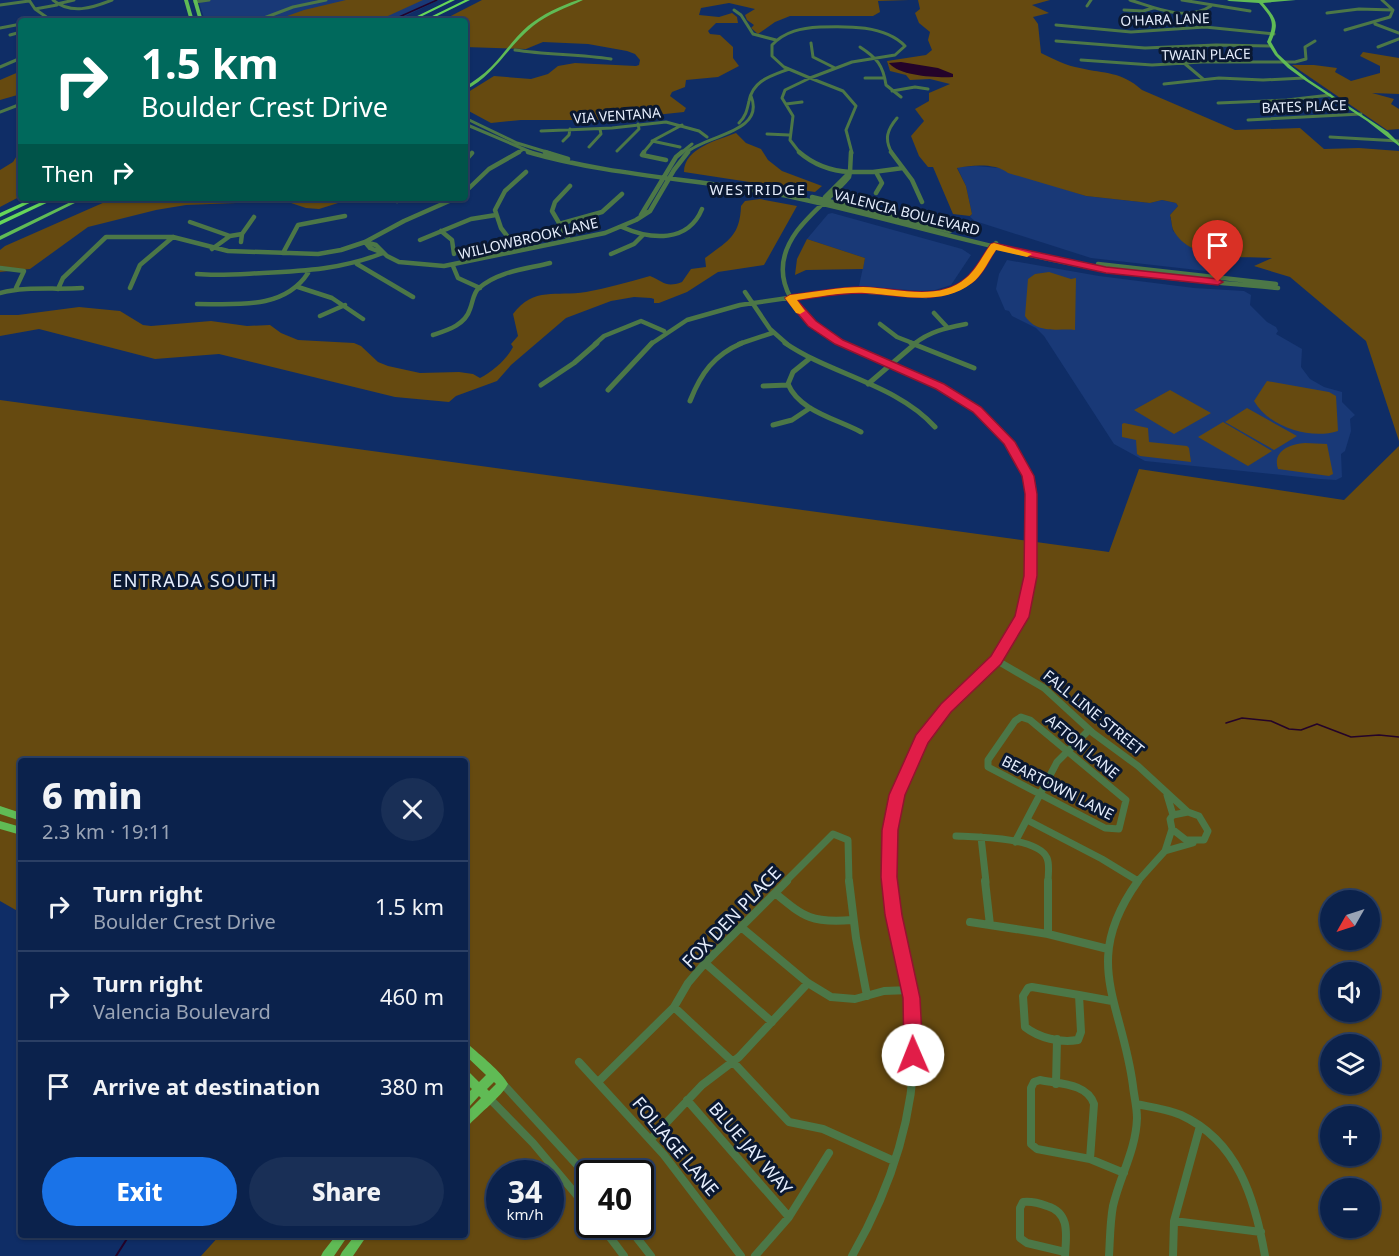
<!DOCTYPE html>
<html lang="en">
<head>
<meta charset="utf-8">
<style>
  :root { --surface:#0b224c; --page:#192f56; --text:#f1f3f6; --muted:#9aa4b5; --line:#2b3f64; --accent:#1a73e8 }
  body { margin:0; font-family:"Noto Sans",sans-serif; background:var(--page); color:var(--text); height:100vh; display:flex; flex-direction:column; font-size:22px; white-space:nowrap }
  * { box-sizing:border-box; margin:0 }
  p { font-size:20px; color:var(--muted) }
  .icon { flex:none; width:33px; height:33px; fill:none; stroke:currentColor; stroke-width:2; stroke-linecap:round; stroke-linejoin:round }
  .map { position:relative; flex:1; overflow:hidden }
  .drawer { position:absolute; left:18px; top:758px; width:450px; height:480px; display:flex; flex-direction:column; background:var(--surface); border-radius:6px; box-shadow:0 2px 4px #0004,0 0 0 2px var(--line) }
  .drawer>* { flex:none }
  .guide { position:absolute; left:18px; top:18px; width:450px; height:183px; border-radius:6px; box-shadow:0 2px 4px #0004,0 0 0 2px var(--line); background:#00695c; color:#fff; overflow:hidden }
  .needle { width:39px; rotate:231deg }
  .fabs { position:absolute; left:1320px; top:890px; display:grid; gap:12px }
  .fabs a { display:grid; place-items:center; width:60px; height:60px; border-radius:50%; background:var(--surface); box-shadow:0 2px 4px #0004,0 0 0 2px var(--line); font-size:30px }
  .speed { position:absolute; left:486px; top:1160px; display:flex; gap:12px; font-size:30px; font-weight:700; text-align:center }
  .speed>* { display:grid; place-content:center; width:78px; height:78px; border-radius:50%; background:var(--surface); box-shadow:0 2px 4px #0004,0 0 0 2px var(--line); line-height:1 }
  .speed small { font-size:15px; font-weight:400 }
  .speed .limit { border:3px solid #111; border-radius:9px; background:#fff; color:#111 }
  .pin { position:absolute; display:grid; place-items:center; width:51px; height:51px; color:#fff; margin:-62px -26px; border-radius:50% 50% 50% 0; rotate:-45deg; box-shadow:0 0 6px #0007 }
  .pin .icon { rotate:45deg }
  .me { position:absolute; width:66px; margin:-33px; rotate:359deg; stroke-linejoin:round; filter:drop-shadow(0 0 4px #0008) }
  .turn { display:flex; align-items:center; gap:21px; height:126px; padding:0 24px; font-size:27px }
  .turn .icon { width:78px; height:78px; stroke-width:2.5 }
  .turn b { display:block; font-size:42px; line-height:51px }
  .then { display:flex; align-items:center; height:57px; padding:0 24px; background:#0003; gap:12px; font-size:22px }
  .round { display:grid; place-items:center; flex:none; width:63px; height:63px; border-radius:32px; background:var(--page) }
  .overview { display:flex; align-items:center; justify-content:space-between; height:102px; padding:0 24px }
  h1 { font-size:36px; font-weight:800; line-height:45px }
  .cta { display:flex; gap:12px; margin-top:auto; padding:12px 24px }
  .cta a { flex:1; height:69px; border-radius:36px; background:var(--accent); color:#fff; font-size:24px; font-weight:800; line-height:69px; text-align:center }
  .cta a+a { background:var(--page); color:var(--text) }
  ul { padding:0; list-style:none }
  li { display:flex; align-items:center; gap:18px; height:90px; padding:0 24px; border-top:2px solid var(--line) }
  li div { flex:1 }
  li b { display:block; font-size:22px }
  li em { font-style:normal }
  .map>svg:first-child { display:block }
  .built { fill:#193977 }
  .green { fill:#664a10; fill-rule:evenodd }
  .water { fill:#24032a }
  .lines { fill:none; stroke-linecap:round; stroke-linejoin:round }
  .stream-far1 { stroke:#24032a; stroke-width:1.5 }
  .stream { stroke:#24032a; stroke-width:2 }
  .minor-far4 { stroke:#4c7747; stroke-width:3 }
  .minor-far3 { stroke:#4c7747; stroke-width:4.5 }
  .minor-far2 { stroke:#4c7747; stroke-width:5 }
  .minor-far1 { stroke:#4c7747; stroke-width:7 }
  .minor { stroke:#4c7747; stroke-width:8 }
  .major { fill:#60bb55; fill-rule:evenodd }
  .highway { fill:#66d659; fill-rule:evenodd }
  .route { fill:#e11d48; stroke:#92132f; stroke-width:1.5 }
  .slow { fill:#f59e0b }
  .labels { text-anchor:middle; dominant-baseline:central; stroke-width:6; stroke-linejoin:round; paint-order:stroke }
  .far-street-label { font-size:14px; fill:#e5edfc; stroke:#0a1831 }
  .far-quarter-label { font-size:15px; letter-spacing:1.5px; fill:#e5edfc; stroke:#0a1831 }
  .street-label { font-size:15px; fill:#e5edfc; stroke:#0a1831 }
  .quarter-label { font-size:18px; letter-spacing:1.5px; fill:#e5edfc; stroke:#0a1831 }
  .near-street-label { font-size:18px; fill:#e5edfc; stroke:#0a1831 }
</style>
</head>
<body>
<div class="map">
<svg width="1399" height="1256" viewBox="0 0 1399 1256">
  <rect width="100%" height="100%" fill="#0f2d66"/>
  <path class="built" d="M198,0H439L395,21H205Z
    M976,166L999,168L1086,196L1150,203L1162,200L1176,203L1178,206L1170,215L1173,231L1190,246L1204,254L1211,263L1215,272L1091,258L975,221L970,217L972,214L966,186L957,167Z
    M832,213L962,249L971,255L951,285L935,290L921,291L859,286L865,258L807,239L828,214Z
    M1007,260L1099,276L1194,288L1244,291L1251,295L1250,305L1267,322L1276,327L1278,331L1276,334L1302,349L1301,367L1310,379L1324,387L1342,392V402L1355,415L1350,419L1351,431L1345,451L1341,454L1342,477L1336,480L1320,479L1145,461L1114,444L1044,336L1036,328L1012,316L1009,311L1005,310L996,289L999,274Z"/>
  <path class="green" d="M346,0H423L377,21H273L304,10Z
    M482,0H909L878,1L880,12L873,16H790L775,22L758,34L751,28L754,25L747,20L745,15L755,9L729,3L701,8L699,15L719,17L732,13L737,17L738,23H716L708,31L710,34L720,35L733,47V58L739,66L718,77L686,80L685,87L672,92L670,96L686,108L684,112L608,120H521L491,123L465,109V94L494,76L531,79L548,74L558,66L575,63L636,66L639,65L640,60L635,54L627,51L588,44L543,42L526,49L465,47V21H441Z
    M918,0H1050L1032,5L1049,13L1033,17L1038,24L1041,53C1053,59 1067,66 1080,68C1105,74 1121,71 1142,90L1235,130L1300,128L1324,149L1359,148L1399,151V441L1366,341L1290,277L1254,266L1272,258C1242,256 1194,262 1175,233C1171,228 1172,221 1170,215L1178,206L1176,203L1162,200L1150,203L1086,196L1008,173C995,163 973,165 957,168L966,186L972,214L970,216L953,214L933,167H928L919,156L911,136L924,121L915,109L929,101V93L950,84L930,79L910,80L906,75L890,71L887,61L926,55L932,50L928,40L930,32L919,23L915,13L920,9Z
    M1363,52L1399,58V94L1372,93L1394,99L1391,104L1399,109V129L1387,130L1292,65H1314L1337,68L1335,72L1351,81L1380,73V66L1360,56Z
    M21,71V94L0,100V80Z
    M736,133L746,143L761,149L768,160L782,171L822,186L815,192L684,172C684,148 718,140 736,133Z
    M21,149V196L0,207V170L13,162Z
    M114,198H354L319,209L306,208L285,201L186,205L156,210L88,227L30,269L0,272V250L5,246Z
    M760,199L797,206L764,265L718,272L687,292L659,303H654V299L651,298L634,297L611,301L566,318L511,365L497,381L456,396L449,402L395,397L219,354L155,359L39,329L0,336V315H18L79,307L120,311L143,325L151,326L211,321L247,326L270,325L281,333L298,340L354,343L361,346L378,362L388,366L420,373L459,372L473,374L480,378C493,371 506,360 513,347L511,344L518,336L513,314C534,286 556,297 586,292C607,288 629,282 650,276C664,282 666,288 682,282L691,269L706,267L705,258C728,241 740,236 741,206L745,201Z
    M807,239L865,258L863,269L806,270L795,275L797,259Z
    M1049,272L1071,279L1076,278L1075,330C1060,328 1037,335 1025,316L1028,279L1035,274Z
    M1267,381L1329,392L1336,396L1338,431C1310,440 1269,427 1254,401Z
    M1170,390L1211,413L1174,434L1134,410Z
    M0,400L1109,552L1139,469L1344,500L1399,446V1256H201L220,1235L465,1234V760H21V913L0,901ZM1330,900H1370V939H1330ZM1330,972H1370V1011H1330ZM1330,1044H1370V1083H1330ZM1330,1116H1370V1155H1330ZM500,1173H550V1224H500ZM590,1173H640V1224H590ZM1330,1188H1370V1227H1330Z
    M1247,408L1297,436L1274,450L1225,422Z
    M1223,422L1272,451L1248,466L1198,437Z
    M1124,423L1148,428L1149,442L1187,446L1189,448L1191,462L1140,456L1137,454L1136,440L1122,437V424Z
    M1305,443L1327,444L1333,474L1329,476L1278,469C1272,451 1290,444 1305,443Z"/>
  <path class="water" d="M901,62L938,68L953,74V77C937,78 899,76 889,63Z"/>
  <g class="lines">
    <path class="stream-far1" d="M390,21L437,0
      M1226,723L1242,718L1271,721L1289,729L1301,730L1317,724L1351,737L1379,735L1399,737"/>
    <path class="stream" d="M116,1256L130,1234"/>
    <path class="minor-far4" d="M29,0L35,9L52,21
      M53,0C71,15 92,8 112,0
      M1130,0C1156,8 1186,22 1211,6
      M1182,0L1250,11
      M195,2L209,0
      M57,4L74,0
      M0,5L29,1
      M1087,6L1091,0
      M35,9L57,5
      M734,10L741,15L753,34L776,40
      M1124,10L1143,11L1153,8
      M1327,13L1359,9L1393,10
      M33,21L47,18
      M136,21L191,18
      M256,21L293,7L326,0
      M1375,24L1399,33
      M1056,25L1131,32L1205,27L1274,34
      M820,27C847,26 885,25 905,46L895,55L852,62L810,78L784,67L772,56V45C785,31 802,28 820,27Z
      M0,28L21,24
      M1345,30L1390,17L1393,10L1382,0
      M10,35L21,32
      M1056,41L1145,48L1216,45L1270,46
      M811,43L813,57L835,68
      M860,47C877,58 883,65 886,85L901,97
      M1378,47L1399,39
      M515,50C547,55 579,54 611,59
      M1081,60L1152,65L1202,62H1295L1306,59L1305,47L1315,41
      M1184,63L1203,79
      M0,67L21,58
      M865,78H884
      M1164,84L1219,78L1263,80L1304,78
      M892,91L915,87L928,89
      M1218,103L1287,100L1330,95
      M786,104L802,102
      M0,112L21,104
      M465,118L517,143L550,153
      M1248,120L1361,114
      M739,123C746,116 747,110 749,101C753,80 771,76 789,69
      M465,124L533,153
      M541,131L612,128L666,122L699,131L707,137
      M767,134L789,135
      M1330,137L1399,141
      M563,141L569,135L570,129
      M652,141L680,147
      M589,147L601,134L600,129
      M617,151L639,129L638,124
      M517,153L524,149
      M643,153L654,140L682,125
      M681,153L692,144
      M686,153C705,135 766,133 751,96
      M800,153L790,140L793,116L782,98L785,90L810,78L843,91L856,106L846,130L852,153
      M892,153C884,139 887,130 897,118"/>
    <path class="minor-far3" d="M528,152C614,177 704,179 792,197C890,218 985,248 1084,266C1148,277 1213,282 1278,288
      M545,152L568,159
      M644,152L642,155L666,160
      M799,152C814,165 830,171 850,172
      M891,152L912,180L922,202
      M465,161L472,153
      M850,172H873L903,168
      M850,172L851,152
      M465,192L489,169L519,152
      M876,193L882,183L877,174
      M812,197L950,231
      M826,200L825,197L849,173
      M397,201L406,198
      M641,215L676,157L682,152
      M190,222L230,236
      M559,224L602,212L622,194
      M622,227C651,240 688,243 702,209
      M441,231L452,240L454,254
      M242,234L254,217
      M420,240L471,219L496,215
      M569,240L552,211L555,202L570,186
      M365,242L376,245L387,256L399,262L444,266L605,233L636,220L650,211L674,170L688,152
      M365,242L370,248L383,253
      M212,249L230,236L242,234L241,242
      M518,250L501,228L495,210L505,191L526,172
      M283,253L298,225L345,216
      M611,254L634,244L643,235
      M357,264L413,297
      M1098,264L1276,284
      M453,266L458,278L480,288
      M0,268L24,271L16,288
      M197,274C219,276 241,274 263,273C305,271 343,269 383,253
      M298,287L332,298L363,319
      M130,288L140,265L173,237
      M58,289L63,278L106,237H173L228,251L318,254L341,250L365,242L404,221L456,198
      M745,292L770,329L787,344
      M0,293C27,286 54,290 82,288
      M197,304C236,304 284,310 308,273
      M934,313L947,327
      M320,316L345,305
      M880,324L897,337L915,344
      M433,335C448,330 465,325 470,309C473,302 473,293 479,288C498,271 527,269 550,263
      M595,344L604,336L641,321L664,331
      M651,344L687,320L740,305L843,290L926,296L950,291L972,278L996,243
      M739,344L772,333
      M845,344C800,322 761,280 797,231C812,211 833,196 849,177L850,172
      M914,344C930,331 946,328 966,324"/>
    <path class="minor-far2" d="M785,343C832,375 896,384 935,427
      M842,343C908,376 1014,403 1030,487C1036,518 1032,552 1029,583
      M911,343L974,368
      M809,359L793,372L788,384C799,411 837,419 861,432
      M868,384L916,343
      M541,385L574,363L597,343
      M763,386L788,385
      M608,390L652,343
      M690,401C701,373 714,355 742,343
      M773,425L792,420L810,408"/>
    <path class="minor-far1" d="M996,660L1044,688L1093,733L1138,766L1188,812
      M1021,717L1030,720L1126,800L1119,829L1105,828L988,767V760L1015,721Z
      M1167,795L1173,815
      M1188,812L1199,816L1208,831L1204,840H1186L1172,829L1170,819L1173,815Z
      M1027,820L1102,859L1138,881
      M956,836C976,837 1038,837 1047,858C1050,865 1048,875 1048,882
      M981,837L986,882
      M1015,842L1057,762L1089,730
      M1165,851L1193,843
      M785,882L833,834L848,840L849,882
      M889,882C886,823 899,765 937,719C976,672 1022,648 1029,582
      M1137,882L1165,851L1172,829"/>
    <path class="minor" d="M849,881L856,938L867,996
      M985,881L990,925
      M1048,881V934
      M775,893C805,918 812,923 852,920
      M970,922L1048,934L1108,949
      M741,927L808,983L831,997L855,999L884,991L910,990
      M705,963L772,1022
      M1032,987L1079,995L1081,1032L1078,1040C1060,1043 1039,1038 1025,1027L1023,996L1028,988Z
      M1079,995L1112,1001
      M674,1007L733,1062L789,1122L823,1129L894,1161
      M579,1062L664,1155L741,1256
      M1040,1080C1059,1084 1087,1083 1094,1104L1090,1159L1037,1149L1031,1144V1088L1034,1082Z
      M599,1081L674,1007L688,983L705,963L787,881
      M503,1084L590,1179
      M1056,1084L1057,1039
      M489,1098L533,1143L590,1211
      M687,1100L789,1217
      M1136,1104C1151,1107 1167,1109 1181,1115C1238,1141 1255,1199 1265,1256
      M651,1139L702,1085L739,1057L808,983
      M1090,1159L1124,1173
      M1174,1221L1261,1232
      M600,1224L624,1256
      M626,1224L651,1256
      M1065,1252L1027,1243L1020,1238V1208L1023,1202C1031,1201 1039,1203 1047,1206C1071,1213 1066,1236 1065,1256
      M755,1256L789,1217L829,1153
      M852,1256C898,1176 924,1086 911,993C905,955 891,919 889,881
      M1109,1256C1110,1240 1110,1222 1113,1206C1120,1176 1136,1150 1137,1118C1137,1107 1134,1096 1133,1086C1122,1001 1080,962 1138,881
      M1173,1256L1174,1221L1200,1126"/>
    <path class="major" d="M184,0H188L194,21H190Z
      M193,0H197L203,21H199Z
      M578,0H583C566,8 548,14 533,26C508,46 494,76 465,90V87C474,81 483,75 491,67C504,54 514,38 528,26C543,14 560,6 578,0Z
      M1227,0H1296L1263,3C1276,19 1280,22 1271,42L1278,54L1291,66L1309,80L1388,132L1399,143V146L1367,121L1306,81L1288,68L1275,55L1267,42C1276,22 1272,18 1259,3L1229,1Z
      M79,198H85L0,240V236Z
      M0,806L21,813V821L0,814Z
      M0,821L21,827V835L0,829Z
      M465,1043L469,1045C480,1055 502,1072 508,1084C502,1096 479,1114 469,1125L465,1126V1114L481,1098L479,1096L469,1107L465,1108V1096L472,1089L465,1083V1071L469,1072L479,1082L486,1075L465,1055ZM494,1082L496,1084L489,1091L487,1089Z
      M337,1234H349L334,1256H321L323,1252Z
      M356,1234H368L353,1256H340L342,1252Z"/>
    <path class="highway" d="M450,0H455L412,21H407Z
      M465,0H470L427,21H422Z
      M33,198H40L0,217V213Z
      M50,198H57L0,225V221Z"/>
  </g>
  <path class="route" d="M994,243L1106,267L1218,279L1223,282L1218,285L1106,273L996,249C989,260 982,276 971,283C938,307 900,294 862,293C840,293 819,297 797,300L816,321L843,340L944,384L981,407L1015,442L1034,476L1037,494V576L1029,617L1001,664L951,712L928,743L905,795L898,830L897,877L902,915L920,998L923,1055L920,1061L913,1064L907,1061L904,1055L903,998L885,915L881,877L882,830L889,795L916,735L941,704L991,656L1015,616L1024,576L1025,494L1022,476L1004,444L973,412L936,389L835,344L808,326L785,298L790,295C814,292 839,287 863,287C896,288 939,302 966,278C976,270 983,255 991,244Z"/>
  <path class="slow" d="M994,243L1032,254L1027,257L996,250C989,260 982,276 972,283C941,307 901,295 865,293C842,292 819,297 797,300L805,311L800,314L796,313L785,298L790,295C814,292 839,287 863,287C896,288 939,302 966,278C976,270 983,255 991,244Z"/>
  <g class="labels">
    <g class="far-street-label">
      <text transform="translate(1165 19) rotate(-2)">O'HARA LANE</text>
      <text transform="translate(1206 54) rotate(-1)">TWAIN PLACE</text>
      <text transform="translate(1304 106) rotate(-2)">BATES PLACE</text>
      <text transform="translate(617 115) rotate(-4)">VIA VENTANA</text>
      <text transform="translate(907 212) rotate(14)">VALENCIA BOULEVARD</text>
      <text transform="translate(528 238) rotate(-13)">WILLOWBROOK LANE</text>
    </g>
    <g class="far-quarter-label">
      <text x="758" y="189">WESTRIDGE</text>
    </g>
    <g class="street-label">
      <text transform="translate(1094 712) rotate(39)">FALL LINE STREET</text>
      <text transform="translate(1083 746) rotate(40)">AFTON LANE</text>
      <text transform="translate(1058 787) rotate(27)">BEARTOWN LANE</text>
    </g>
    <g class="quarter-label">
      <text x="195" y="580">ENTRADA SOUTH</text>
    </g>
    <g class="near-street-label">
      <text transform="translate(731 917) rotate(-46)">FOX DEN PLACE</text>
      <text transform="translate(676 1146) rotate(50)">FOLIAGE LANE</text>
      <text transform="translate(751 1148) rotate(49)">BLUE JAY WAY</text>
    </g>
  </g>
</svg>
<div class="fabs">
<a><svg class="needle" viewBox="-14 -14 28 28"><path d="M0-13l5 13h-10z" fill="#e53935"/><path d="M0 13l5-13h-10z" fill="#9aa4b5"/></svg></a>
<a><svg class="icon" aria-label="sound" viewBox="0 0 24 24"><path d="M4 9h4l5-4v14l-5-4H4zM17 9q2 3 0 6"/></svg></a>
<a><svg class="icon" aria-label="layers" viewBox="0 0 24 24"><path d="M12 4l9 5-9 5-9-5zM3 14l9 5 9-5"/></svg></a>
<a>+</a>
<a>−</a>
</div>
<div class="speed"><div>34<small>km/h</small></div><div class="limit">40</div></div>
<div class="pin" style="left:1218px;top:282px;background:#d93025"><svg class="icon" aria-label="arrive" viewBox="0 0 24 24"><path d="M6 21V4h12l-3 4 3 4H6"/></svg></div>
<svg class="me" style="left:913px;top:1055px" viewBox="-20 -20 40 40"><circle r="19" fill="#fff"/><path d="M0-13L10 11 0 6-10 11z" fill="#e11d48"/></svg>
<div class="guide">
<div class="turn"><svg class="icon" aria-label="right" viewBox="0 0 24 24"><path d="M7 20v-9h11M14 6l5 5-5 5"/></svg><div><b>1.5 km</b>Boulder Crest Drive</div></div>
<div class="then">Then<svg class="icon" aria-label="right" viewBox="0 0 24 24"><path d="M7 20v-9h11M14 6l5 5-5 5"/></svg></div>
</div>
<section class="drawer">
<div class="overview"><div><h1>6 min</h1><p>2.3 km · 19:11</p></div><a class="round"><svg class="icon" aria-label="close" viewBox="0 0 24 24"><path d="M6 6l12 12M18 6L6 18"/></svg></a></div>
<ul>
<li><svg class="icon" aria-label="right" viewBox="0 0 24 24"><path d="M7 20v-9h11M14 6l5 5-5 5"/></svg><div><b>Turn right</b><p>Boulder Crest Drive</p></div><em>1.5 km</em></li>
<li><svg class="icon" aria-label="right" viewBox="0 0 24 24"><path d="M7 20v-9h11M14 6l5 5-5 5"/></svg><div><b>Turn right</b><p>Valencia Boulevard</p></div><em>460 m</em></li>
<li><svg class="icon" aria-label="arrive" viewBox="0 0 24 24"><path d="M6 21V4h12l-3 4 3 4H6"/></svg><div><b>Arrive at destination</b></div><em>380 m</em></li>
</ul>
<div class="cta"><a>Exit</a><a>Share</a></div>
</section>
</div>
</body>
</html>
